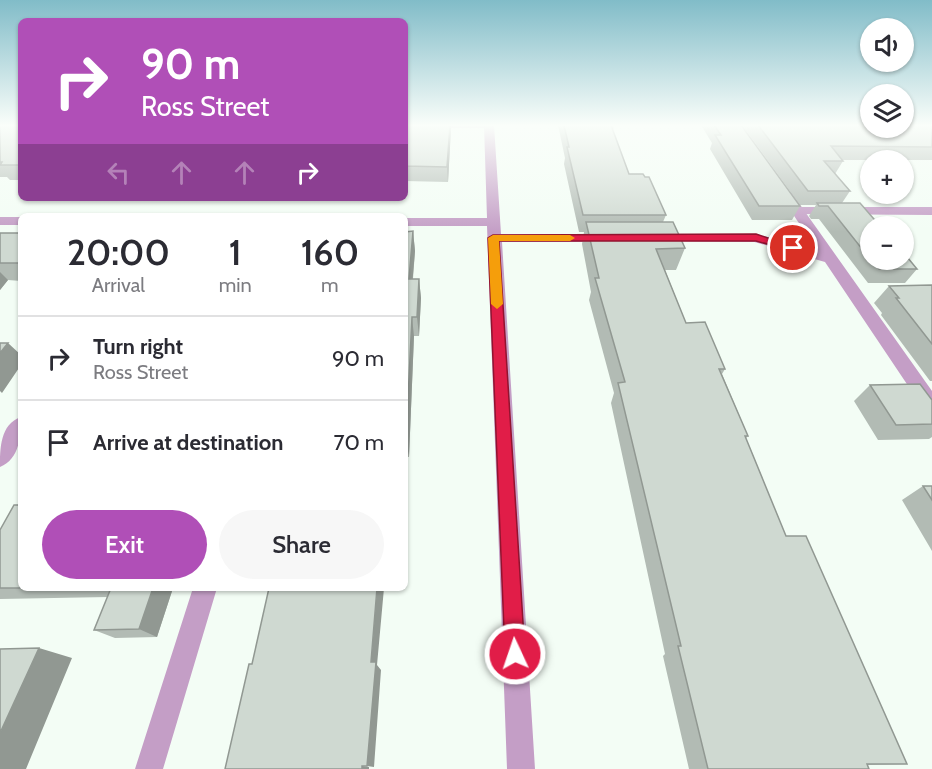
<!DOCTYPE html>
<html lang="en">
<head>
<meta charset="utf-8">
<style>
  :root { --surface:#fff; --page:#f7f7f7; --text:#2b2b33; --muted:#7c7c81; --line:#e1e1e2; --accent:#b04fb7 }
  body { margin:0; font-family:Cabin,sans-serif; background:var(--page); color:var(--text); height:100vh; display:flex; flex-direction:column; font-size:22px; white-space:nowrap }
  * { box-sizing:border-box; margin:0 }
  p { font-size:20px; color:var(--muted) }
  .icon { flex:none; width:33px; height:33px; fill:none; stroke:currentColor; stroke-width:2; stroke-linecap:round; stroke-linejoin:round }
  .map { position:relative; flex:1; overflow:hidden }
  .drawer { position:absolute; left:18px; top:213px; width:390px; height:378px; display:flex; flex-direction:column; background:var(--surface); border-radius:9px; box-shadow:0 2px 4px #0004 }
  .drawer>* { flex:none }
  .hud { position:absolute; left:18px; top:18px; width:390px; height:183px; border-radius:9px; box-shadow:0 2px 4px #0004; background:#b04fb7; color:#fff; overflow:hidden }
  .fabs { position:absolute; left:860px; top:18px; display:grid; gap:12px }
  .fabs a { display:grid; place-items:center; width:54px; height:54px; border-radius:50%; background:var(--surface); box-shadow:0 2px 4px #0004; font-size:30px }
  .pin { position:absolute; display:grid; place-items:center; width:51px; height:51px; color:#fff; margin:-26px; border:3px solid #fff; border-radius:50%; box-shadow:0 2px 6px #0007 }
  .me { position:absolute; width:66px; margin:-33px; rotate:357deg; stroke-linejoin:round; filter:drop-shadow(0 0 4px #0008) }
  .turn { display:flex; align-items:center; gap:21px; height:126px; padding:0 24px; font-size:27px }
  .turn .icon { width:78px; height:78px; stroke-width:2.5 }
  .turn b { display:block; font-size:42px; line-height:51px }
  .lanes { display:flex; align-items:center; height:57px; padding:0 24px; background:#0003; justify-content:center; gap:30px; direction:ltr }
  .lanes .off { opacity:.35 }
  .eta { display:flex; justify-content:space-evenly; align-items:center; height:102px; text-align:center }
  .eta b { font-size:36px; font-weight:600; line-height:42px }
  .primary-button { display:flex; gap:12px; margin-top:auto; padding:12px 24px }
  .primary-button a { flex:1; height:69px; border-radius:36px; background:var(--accent); color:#fff; font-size:24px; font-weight:600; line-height:69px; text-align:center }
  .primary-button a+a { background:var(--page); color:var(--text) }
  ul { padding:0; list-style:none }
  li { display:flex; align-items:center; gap:18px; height:84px; padding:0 24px; border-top:2px solid var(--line) }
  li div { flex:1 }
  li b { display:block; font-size:22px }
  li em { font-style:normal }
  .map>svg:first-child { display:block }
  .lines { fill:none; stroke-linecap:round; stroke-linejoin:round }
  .lane { fill:#c49ec6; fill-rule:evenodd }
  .street { fill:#c49ec6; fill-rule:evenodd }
  .wall { fill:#b2bbb4 }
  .shaded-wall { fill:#919892 }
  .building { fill:#cfd9d1; stroke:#919892; stroke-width:1.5 }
  .route { fill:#e11d48; stroke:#92132f; stroke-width:1.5 }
  .slow { fill:#f59e0b }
</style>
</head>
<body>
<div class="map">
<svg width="932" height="769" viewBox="0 0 932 769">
  <rect width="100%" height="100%" fill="#f3fdf5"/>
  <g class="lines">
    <path class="lane" d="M405,125H494L489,128H405Z
      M786,191L791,192L932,391V414L925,411L825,262L751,241L749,238L756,234L817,250L780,195Z
      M193,588H217L163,769H135Z"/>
    <path class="street" d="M484,125H494L501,234H605L612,238L605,242H502L535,769H507L487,226H405V218H487Z
      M798,207H932V215L793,214L791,211L793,208Z
      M0,217H21V225H0Z
      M657,234H756L763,238L756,242L652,241L650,238Z
      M21,417C21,435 20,459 0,467C0,449 0,424 21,417Z"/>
  </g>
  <path class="wall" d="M0,125H21V180H10L7,177H0Z
    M405,125H451L448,182L405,181Z
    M558,125H614L613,130L629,174L666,215L663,222L685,248L676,270H665L686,323L725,369L722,374L748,436L746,438L786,536L907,764L867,765L869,769H689L663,656L665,654L611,403L614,393L589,300L591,292L582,244L584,232H579L564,164L565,158Z
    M701,125H741L800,206L792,220H752L710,149L712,143Z
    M742,125H932V160H842L843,161L835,174L850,191L842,203L870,226V260H903L917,269L905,283H868L819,219H811L809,216L816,205H800Z
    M413,231L415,251L413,279H419L421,298L419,336H414L409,457H405V232Z
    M0,233H21V281L8,280L0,290Z
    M932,285V381H930L881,315L882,313L874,303L889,286Z
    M870,385L932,400V437L929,439L878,440L854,401Z
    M923,486H932V551L902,500Z
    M0,530L21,588H173L157,637L115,638L94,630L108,597L0,599Z"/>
  <path class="shaded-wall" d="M450,125H451V130L448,182L447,167Z
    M413,231L415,251L411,298L409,279Z
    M0,272L8,280L0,290Z
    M419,279L421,298L419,336L417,317Z
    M412,317L414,336L409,457L406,440Z
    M8,343L21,355V365L2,393L0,391V353Z
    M153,588H173L157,637L139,629Z
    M377,588H384L377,665L381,670L374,767L367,766L371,662Z
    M39,648L72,658L26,769H0V733Z
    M362,766L369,767V769H362Z"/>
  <path class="building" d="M0,125H21V165H0L2,162H0Z
    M405,125H450L447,167L405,166Z
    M564,125H611L629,174H643L645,177H649L666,215H583L567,147H569Z
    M714,125H741L800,206H759L715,135H721Z
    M758,125H870V128H903V125H932V147L831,146L843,161H824L850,191H808Z
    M817,203H860L880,226H870V259L828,206H819Z
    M586,222H673L685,248L656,249L686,323L705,322L725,369H719L748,436H745L786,536H806L907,764H867L869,769H708L678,646H681L618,383L625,382L595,278H599Z
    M413,231L409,279H419L417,317H412L406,440H405V232Z
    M0,233H21V263H0Z
    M903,252L917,269H879L871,260H903Z
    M932,285V344L896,298H899L889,286Z
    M0,343H8L0,353Z
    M920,384L932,400V424L896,425L870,385Z
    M923,486H932V500Z
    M14,505H21V588H28H0V530Z
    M111,588H153L139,629L94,630Z
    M269,588H377L371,662H376L367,766H362V769H225L249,664H252Z
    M39,648L0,733V649Z"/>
  <linearGradient id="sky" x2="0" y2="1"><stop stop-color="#81bcc8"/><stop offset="0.54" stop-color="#fafefa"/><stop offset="1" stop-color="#fafefa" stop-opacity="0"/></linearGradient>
  <rect width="932" height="232" fill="url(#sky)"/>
  <path class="route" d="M756,234L798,248L793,251L756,241H499L525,654L522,660L515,663L508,660L505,654L488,238L493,235Z"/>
  <path class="slow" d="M493,235H570L575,238L570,241H499L503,304L497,309L491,304L488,238Z"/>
</svg>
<div class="fabs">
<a><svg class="icon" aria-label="sound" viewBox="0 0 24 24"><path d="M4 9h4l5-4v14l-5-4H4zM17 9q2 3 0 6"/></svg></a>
<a><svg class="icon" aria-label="layers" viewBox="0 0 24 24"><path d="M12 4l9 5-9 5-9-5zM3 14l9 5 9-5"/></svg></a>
<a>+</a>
<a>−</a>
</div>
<div class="pin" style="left:793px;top:248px;background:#d93025"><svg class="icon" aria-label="arrive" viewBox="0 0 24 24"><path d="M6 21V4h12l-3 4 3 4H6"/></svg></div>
<svg class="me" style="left:515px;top:654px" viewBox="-20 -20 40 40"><circle r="17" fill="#e11d48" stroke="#fff" stroke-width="3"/><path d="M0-11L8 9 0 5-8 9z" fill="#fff"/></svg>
<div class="hud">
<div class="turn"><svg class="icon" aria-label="right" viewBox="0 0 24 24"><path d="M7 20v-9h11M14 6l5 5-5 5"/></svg><div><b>90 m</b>Ross Street</div></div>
<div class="lanes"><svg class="icon off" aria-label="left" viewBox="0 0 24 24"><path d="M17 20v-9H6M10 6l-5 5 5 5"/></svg><svg class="icon off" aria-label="ahead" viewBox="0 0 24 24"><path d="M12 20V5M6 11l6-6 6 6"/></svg><svg class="icon off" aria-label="ahead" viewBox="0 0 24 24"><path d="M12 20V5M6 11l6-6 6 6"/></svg><svg class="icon" aria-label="right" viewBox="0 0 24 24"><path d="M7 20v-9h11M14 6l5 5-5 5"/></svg></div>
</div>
<section class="drawer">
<div class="eta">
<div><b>20:00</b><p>Arrival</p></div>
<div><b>1</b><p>min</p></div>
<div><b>160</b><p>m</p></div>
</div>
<ul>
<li><svg class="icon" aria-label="right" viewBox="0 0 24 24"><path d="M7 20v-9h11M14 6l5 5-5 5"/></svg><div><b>Turn right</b><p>Ross Street</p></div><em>90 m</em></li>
<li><svg class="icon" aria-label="arrive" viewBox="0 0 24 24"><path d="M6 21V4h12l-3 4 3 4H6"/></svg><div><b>Arrive at destination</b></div><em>70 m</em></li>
</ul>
<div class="primary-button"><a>Exit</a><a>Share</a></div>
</section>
</div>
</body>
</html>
